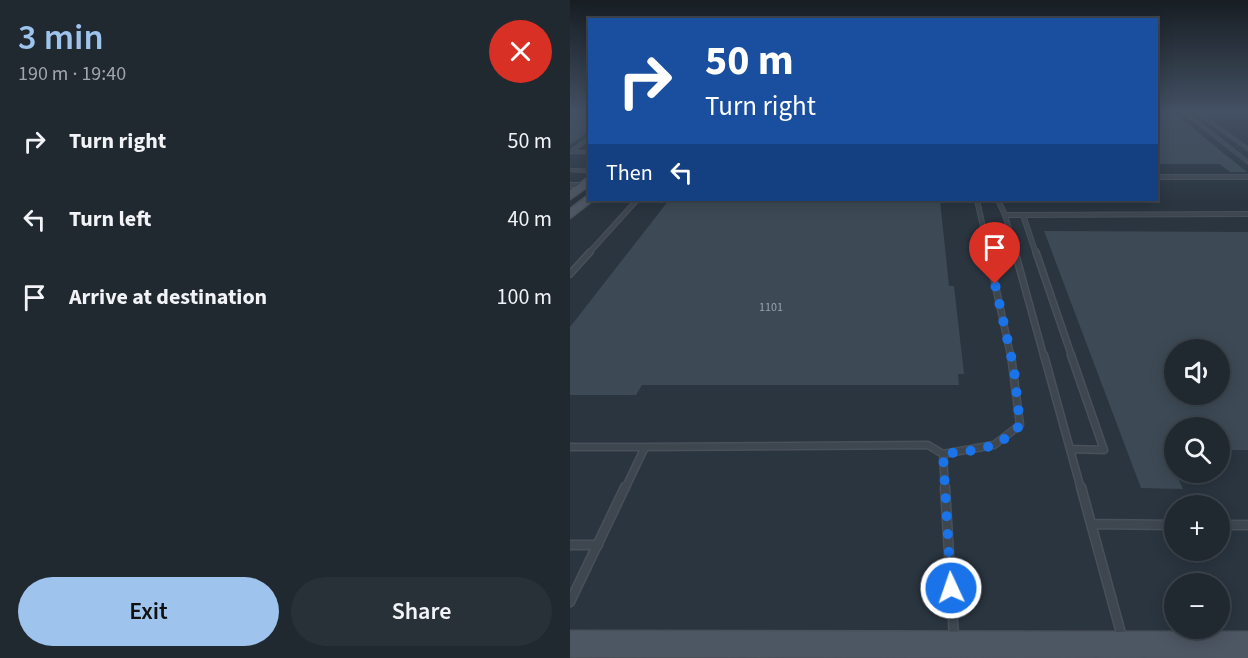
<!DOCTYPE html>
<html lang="en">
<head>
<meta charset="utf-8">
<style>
  :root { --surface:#202830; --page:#283038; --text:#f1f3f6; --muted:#a2a6ab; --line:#3d444c; --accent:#9ec3ed }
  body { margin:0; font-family:"Source Sans 3",sans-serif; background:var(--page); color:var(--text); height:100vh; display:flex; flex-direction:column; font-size:22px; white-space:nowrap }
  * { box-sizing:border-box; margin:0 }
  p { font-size:20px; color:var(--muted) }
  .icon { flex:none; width:33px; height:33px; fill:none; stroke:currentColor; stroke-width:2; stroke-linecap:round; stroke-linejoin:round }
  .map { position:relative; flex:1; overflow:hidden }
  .side { display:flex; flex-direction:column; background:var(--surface); width:570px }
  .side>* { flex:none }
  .top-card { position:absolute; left:18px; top:18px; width:570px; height:183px; border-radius:0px; box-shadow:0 3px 15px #0003,0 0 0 2px var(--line); background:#1a4fa0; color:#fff; overflow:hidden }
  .buttons { position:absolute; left:594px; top:339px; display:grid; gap:12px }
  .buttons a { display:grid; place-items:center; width:66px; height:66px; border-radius:50%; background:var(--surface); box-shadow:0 3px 15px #0003,0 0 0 2px var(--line); font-size:30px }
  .pin { position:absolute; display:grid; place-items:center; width:51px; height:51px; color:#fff; margin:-62px -26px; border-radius:50% 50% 50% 0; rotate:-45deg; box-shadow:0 0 6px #0007 }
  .pin .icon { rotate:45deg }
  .me { position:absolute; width:66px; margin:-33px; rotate:357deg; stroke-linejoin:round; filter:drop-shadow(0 0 4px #0008) }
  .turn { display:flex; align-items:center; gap:21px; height:126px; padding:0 18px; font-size:27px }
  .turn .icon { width:78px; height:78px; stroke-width:2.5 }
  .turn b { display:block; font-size:42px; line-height:51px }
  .then { display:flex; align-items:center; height:57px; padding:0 18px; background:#0003; gap:12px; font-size:22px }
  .round { display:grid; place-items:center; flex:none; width:63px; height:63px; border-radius:32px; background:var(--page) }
  .summary { display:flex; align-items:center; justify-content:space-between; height:102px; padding:0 18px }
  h1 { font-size:36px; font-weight:600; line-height:45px; color:var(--accent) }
  .cta { display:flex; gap:12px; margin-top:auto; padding:12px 18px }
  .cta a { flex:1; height:69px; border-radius:36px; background:var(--accent); color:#111; font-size:24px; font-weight:600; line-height:69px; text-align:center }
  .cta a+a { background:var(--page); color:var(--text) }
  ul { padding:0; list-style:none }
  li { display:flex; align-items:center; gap:18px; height:78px; padding:0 18px }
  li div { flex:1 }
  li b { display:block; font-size:22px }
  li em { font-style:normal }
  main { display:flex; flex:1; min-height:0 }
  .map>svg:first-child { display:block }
  .building { fill:#3d4a55; fill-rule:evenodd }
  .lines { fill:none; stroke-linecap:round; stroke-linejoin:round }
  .service-far4-casing { stroke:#485059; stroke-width:4.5 }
  .service-far3-casing { stroke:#485059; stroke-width:6 }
  .service-far2-casing { stroke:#485059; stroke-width:8 }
  .service-far1-casing { stroke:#485059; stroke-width:9 }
  .service-casing { stroke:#485059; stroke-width:11 }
  .secondary-casing { stroke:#485059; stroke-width:3 }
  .service-far4 { stroke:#3e4750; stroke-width:3 }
  .service-far3 { stroke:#3e4750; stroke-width:4 }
  .service-far2 { stroke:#3e4750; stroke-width:5 }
  .service-far1 { stroke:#3e4750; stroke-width:6 }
  .service { stroke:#3e4750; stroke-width:8 }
  .secondary { fill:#4d5763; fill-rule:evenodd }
  .route { stroke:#1a73e8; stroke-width:10; stroke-dasharray:0 18 }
  .labels { text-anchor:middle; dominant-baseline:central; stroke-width:6; stroke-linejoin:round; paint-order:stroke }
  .number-label { font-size:12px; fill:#9aa2ab }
</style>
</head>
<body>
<main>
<section class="side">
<div class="summary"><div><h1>3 min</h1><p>190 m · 19:40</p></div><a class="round" style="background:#d93025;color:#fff"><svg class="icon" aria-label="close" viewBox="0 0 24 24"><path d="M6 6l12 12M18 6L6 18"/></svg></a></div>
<ul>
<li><svg class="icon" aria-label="right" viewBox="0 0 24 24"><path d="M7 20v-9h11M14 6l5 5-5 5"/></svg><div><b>Turn right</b></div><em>50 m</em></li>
<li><svg class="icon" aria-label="left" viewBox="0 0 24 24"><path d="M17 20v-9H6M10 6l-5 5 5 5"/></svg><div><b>Turn left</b></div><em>40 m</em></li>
<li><svg class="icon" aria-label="arrive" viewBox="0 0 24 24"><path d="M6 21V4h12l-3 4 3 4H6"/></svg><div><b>Arrive at destination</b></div><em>100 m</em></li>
</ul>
<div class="cta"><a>Exit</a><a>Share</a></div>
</section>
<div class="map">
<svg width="678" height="658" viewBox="0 0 678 658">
  <rect width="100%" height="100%" fill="#2a3540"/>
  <path class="building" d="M0,111H20V130L0,145Z
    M586,113H604L677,172H660L650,164H586Z
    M99,200H370L379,286H384L394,374H388L389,385H72L66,395H0V327Z
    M474,231L678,232V450H650V428H604V450L595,449L613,489L571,488ZM604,350H650V394H604Z"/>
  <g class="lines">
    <defs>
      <path id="service-far4" d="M613,111L678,162
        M626,111L678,149
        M0,152L20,138
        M0,152H20
        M0,170L20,171"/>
      <path id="service-far3" d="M586,177H678
        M0,185H12
        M407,200L419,254
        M428,200L435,215
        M453,215L466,254
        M18,254L67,200
        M446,254L435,215L678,214"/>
      <path id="service-far2" d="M418,252L441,357
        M445,252L474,357
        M466,252L502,357
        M0,274L20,252"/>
      <path id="service-far1" d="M474,355L511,489
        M0,447H75L55,489
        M75,447L358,445L373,454
        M500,449L534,450L501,355
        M375,489L373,454L424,445L450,425L441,355"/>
      <path id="service" d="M375,487L384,638
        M511,487L552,637
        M521,524L604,525
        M650,525H678
        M0,545H28
        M0,602L55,487"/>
      <path id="secondary" d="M20,176V185L0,199V191Z
        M20,194V200H23L0,218V209Z
        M0,631L678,632V658L0,657Z"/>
    </defs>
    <use href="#service-far4" class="service-far4-casing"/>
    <use href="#service-far3" class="service-far3-casing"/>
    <use href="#service-far2" class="service-far2-casing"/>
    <use href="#service-far1" class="service-far1-casing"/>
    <use href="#service" class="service-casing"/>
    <use href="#secondary" class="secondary-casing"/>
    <use href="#service-far4" class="service-far4"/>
    <use href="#service-far3" class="service-far3"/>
    <use href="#service-far2" class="service-far2"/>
    <use href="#service-far1" class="service-far1"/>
    <use href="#service" class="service"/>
    <use href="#secondary" class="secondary"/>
  </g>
  <linearGradient id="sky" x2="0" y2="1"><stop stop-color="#171d23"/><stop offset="0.55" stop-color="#445164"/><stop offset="1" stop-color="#445164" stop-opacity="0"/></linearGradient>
  <rect width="678" height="203" fill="url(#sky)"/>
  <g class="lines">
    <path class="route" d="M381,588L373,454C405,450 427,451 450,425L444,369L425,284"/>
  </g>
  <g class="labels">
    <g class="number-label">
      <text x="201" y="307">1101</text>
    </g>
  </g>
</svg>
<div class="buttons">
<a><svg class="icon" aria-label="sound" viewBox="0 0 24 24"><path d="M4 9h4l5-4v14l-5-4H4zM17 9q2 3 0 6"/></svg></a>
<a><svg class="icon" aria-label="search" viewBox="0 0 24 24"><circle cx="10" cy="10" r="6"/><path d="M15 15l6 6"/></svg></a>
<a>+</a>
<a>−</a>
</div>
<div class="pin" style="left:425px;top:284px;background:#d93025"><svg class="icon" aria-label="arrive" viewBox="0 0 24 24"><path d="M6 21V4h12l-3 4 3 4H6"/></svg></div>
<svg class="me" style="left:381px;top:588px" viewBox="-20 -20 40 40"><circle r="17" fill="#1a73e8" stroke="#fff" stroke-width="3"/><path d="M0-11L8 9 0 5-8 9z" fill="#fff"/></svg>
<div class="top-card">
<div class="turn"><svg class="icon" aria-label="right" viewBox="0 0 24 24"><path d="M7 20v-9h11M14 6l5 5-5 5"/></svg><div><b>50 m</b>Turn right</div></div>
<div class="then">Then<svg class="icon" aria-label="left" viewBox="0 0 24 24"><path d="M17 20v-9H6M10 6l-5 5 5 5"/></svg></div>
</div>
</div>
</main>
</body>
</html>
